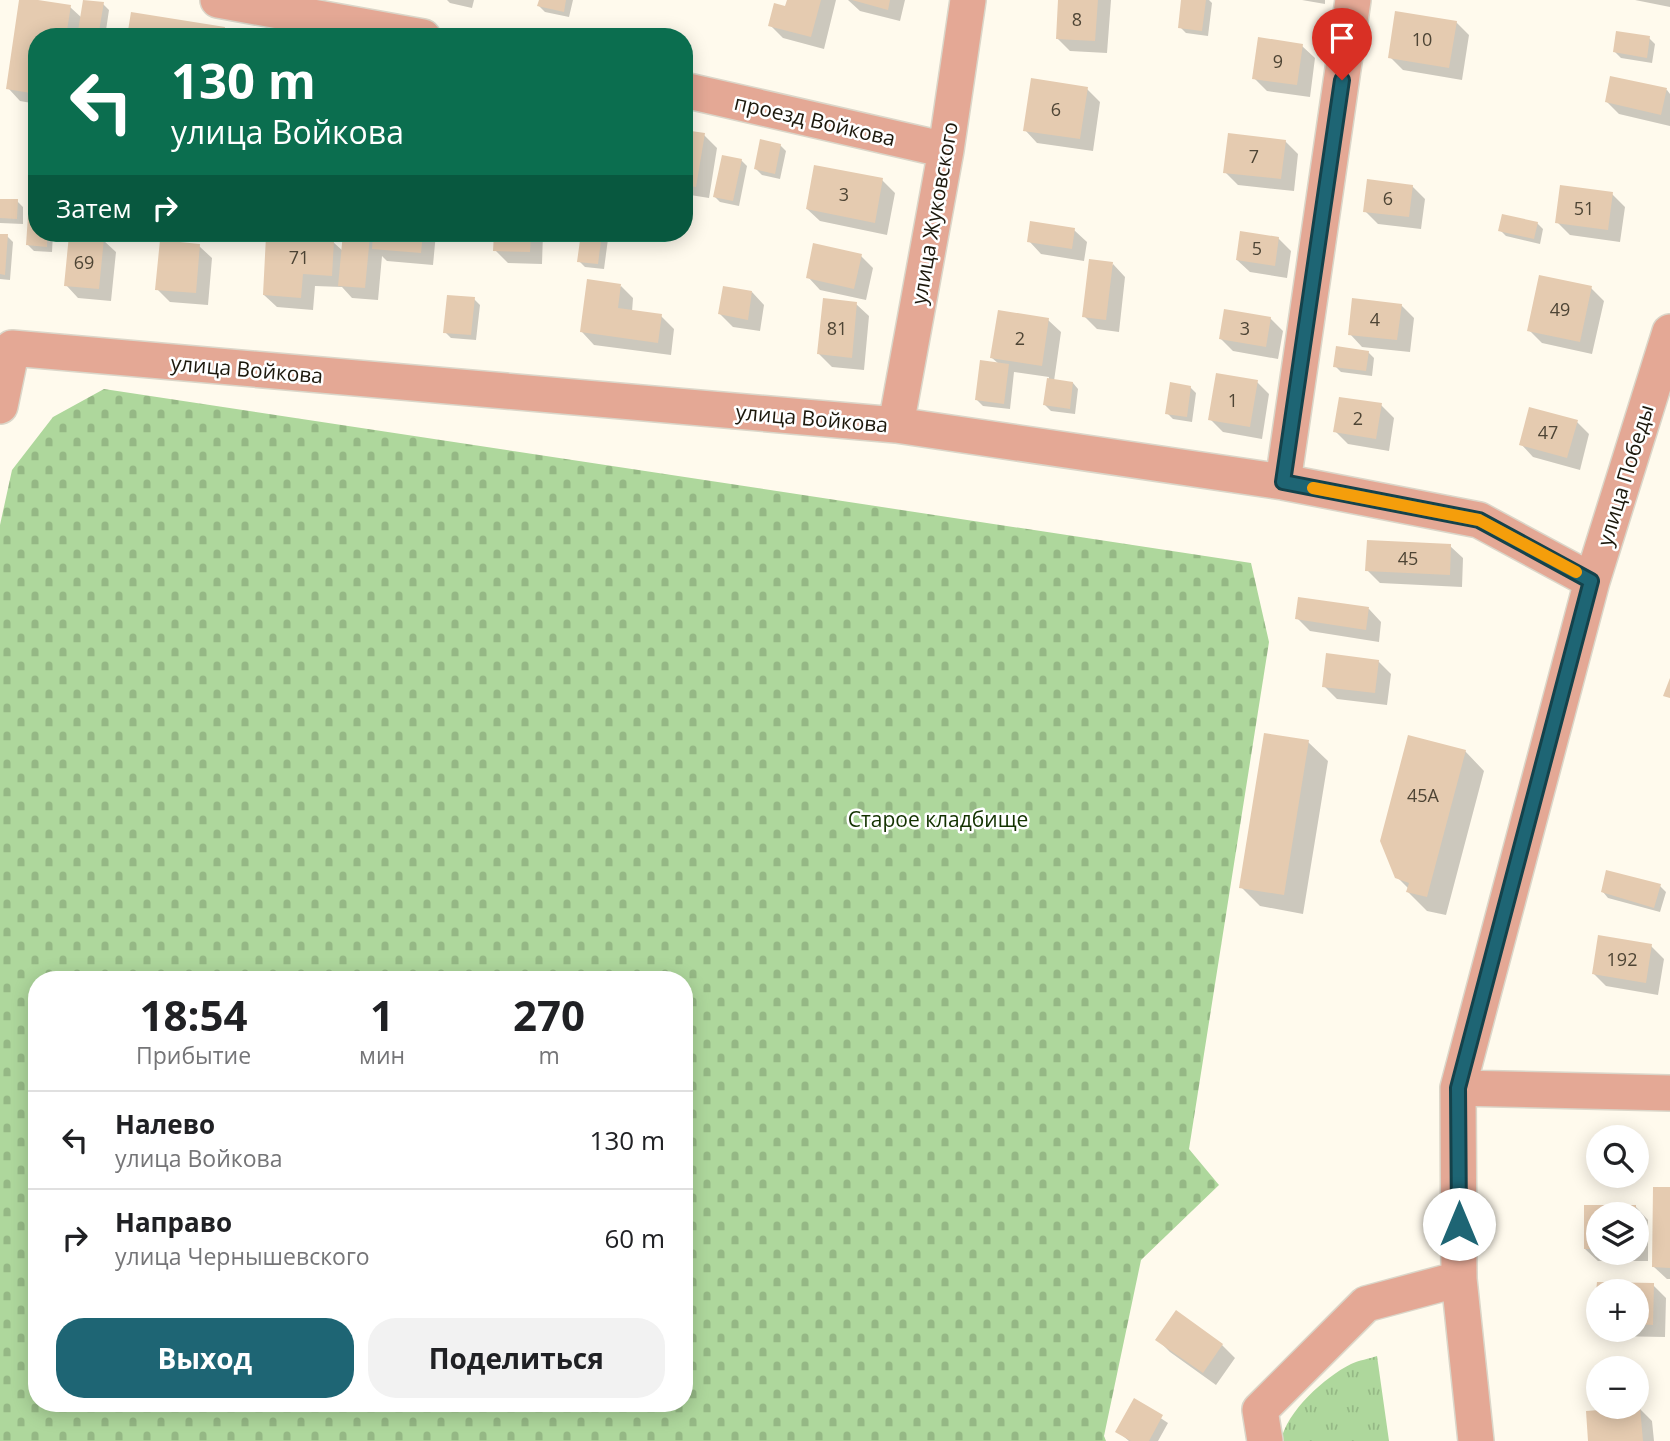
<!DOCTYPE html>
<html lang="ru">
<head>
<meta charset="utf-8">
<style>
  :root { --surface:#fff; --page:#f2f2f2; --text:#202124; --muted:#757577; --line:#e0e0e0; --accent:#1e6574 }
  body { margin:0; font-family:"Open Sans",sans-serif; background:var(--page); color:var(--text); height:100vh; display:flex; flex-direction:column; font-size:26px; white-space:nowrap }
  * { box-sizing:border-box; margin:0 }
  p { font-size:23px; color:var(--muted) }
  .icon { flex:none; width:38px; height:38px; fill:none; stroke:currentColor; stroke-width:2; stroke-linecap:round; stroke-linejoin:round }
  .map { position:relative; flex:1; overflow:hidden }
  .sheet { position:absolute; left:28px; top:971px; width:665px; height:441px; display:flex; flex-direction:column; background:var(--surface); border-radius:28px; box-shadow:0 4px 18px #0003 }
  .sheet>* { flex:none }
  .top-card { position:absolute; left:28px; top:28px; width:665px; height:214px; border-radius:28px; box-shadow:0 4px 18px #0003; background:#0b6e4f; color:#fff; overflow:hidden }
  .controls { position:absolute; left:1586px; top:1125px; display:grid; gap:14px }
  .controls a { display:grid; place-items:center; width:63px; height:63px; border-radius:50%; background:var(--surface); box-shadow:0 4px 18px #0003; font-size:35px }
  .pin { position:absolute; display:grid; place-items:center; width:60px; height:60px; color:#fff; margin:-72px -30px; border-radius:50% 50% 50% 0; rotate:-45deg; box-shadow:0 0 7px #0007 }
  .pin .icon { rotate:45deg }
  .me { position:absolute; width:77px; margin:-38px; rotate:0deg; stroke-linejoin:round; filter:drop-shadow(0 0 5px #0008) }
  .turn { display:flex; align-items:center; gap:24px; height:147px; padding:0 28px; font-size:32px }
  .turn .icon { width:91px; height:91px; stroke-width:2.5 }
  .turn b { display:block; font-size:49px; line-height:60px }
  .then { display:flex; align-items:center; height:66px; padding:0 28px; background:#0003; gap:14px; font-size:26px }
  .eta { display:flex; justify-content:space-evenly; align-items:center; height:119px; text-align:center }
  .eta b { font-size:42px; font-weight:700; line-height:49px }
  .button { display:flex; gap:14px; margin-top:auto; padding:14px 28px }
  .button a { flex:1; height:80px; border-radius:28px; background:var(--accent); color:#fff; font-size:28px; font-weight:700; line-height:80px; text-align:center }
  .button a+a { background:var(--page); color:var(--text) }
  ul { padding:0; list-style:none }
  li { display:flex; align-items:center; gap:21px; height:98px; padding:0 28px; border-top:2px solid var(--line) }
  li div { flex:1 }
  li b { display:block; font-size:26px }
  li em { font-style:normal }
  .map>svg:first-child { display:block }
  .grass { fill:url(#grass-tufts) }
  .cemetery { fill:url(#cemetery-stones); fill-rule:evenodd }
  .shadow { fill:#0003; fill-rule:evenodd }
  .building { fill:#e5cbb0 }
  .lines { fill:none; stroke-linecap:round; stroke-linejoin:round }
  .minor-casing { stroke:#dbd6c9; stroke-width:38 }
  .minor { stroke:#e4a895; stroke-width:35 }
  .route-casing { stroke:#14424b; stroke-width:18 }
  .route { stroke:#1e6574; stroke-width:12 }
  .slow { stroke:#f59e0b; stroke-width:12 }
  .labels { text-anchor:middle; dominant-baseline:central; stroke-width:5; stroke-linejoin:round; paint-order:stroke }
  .number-label { font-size:18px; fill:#4e4535 }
  .street-label { font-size:21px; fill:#1c180c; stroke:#fff }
  .park-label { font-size:21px; fill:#133200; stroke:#fff }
</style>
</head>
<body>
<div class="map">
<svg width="1670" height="1441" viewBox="0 0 1670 1441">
  <defs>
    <pattern id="grass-tufts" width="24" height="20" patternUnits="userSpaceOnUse" patternTransform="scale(1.75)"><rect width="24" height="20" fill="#aed79c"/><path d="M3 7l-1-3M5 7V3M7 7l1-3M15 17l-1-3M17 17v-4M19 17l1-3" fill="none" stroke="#95b885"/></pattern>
    <pattern id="cemetery-stones" width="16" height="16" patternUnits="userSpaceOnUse" patternTransform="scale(1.75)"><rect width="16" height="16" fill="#aed79c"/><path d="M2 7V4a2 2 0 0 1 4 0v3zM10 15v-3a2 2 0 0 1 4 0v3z" fill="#95b885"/></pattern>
  </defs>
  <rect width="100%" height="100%" fill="#fffaed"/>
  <path class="grass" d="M1377,1356L1389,1441H1281C1286,1412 1325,1377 1351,1364C1359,1360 1369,1359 1377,1356Z"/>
  <path class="cemetery" d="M104,389L1251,563L1269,642L1189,1149L1219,1185L1141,1260L1104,1436L1106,1441H0V525L12,470L53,417ZM37,980H684V1404H37Z"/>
  <path class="shadow" d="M21,0L70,7L82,18L103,4L109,10L105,37H37V104L20,101L8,88Z
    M447,0H474L472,8L450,3Z
    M541,0H573L569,17L545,12L539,6Z
    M789,0H836L824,49L783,38L770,25L787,8Z
    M848,0H905L900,21L860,11Z
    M1060,0H1111L1107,53L1070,51L1057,38Z
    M1183,0H1209L1212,3L1208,36L1186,33L1180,27Z
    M1302,0H1325V4Z
    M1635,0H1670V7Z
    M1456,22L1469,35L1462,80L1403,70L1390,57Z
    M224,28L233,37H129Z
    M1649,38L1655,44L1652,63L1621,58L1615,52Z
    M1302,46L1315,58L1310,97L1267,91L1254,78Z
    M1087,89L1100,102L1093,151L1037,143L1025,130Z
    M1667,90L1670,94V126L1619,114L1606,101Z
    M684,132L704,135L717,148L709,198L684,194Z
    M1285,141L1298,154L1294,191L1238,185L1225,172Z
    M780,145L786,151L780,179L762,175L756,169Z
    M741,160L747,166L739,206L720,202L714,196Z
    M882,180L895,193L887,235L820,221L807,209Z
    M1412,186L1425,199L1421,229L1378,224L1365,211Z
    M1612,194L1625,207L1620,242L1570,235L1557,222Z
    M0,200L17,201L23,207V224L0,223Z
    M1537,223L1543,229L1540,244L1506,236L1500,230Z
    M1074,230L1087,242L1084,261L1041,254L1029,241Z
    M37,233H53L52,252L34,251L28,245Z
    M375,233H436L433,265L387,261L382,256L378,300L352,298L342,287L315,286L313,310L277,307L264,295L333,242L343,251L369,238L374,243Z
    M495,233H543L542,264L508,263L495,250Z
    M582,233H602L608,239L604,269L585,267L579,261Z
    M0,236H7L13,242L10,280L0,279Z
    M1278,238L1291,251L1287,278L1250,272L1237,260Z
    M103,240L116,252L111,301L78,298L66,285Z
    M199,246L212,258L208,305L170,302L157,289Z
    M861,256L873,268L866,300L820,290L808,277Z
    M1113,264L1125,277L1119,332L1097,329L1084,316Z
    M621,286L633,298L632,312L661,316L674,329L671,355L594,345L582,332Z
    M1591,288L1604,301L1592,354L1542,343L1529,330Z
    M752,292L764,305L760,331L733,327L720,314Z
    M474,299L480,305L476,340L451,338L445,332Z
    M856,304L869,316L864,370L832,367L819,354Z
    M1401,305L1414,318L1410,352L1362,347L1350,334Z
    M1270,318L1283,331L1278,359L1233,351L1220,338Z
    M1048,320L1061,332L1054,381L1073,383L1078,389L1075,414L1051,411L1045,405L1049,377L1014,372L1010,409L983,406L977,400L999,364L992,358Z
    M1368,352L1374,358L1372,376L1341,372L1335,366Z
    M1257,382L1269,394L1262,439L1223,432L1210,419Z
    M1190,387L1196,393L1192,422L1173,419L1167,413Z
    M1381,405L1394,418L1389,451L1348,444L1335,431Z
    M1577,422L1589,434L1580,470L1533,457L1521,444Z
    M1450,546L1463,558L1462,587L1380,583L1367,570Z
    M1369,609L1381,622L1379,642L1310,631L1297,618Z
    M1378,661L1391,674L1387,705L1337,699L1324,686Z
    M1308,742L1328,761L1303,914L1260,906L1241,887Z
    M1465,751L1484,771L1446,915L1427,911L1408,892L1409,889L1397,877Z
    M1660,886L1666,892L1660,912L1608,898L1603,892Z
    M1651,946L1664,959L1658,995L1606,986L1593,973Z
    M1670,1189V1279H1667L1654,1267Z
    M1585,1207H1636L1648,1220V1261H1598L1585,1249ZM1598,1214H1636V1253H1598Z
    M1653,1285L1666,1298L1665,1337L1610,1336L1605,1330H1636V1292Z
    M1176,1313L1222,1345L1235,1358L1216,1385L1170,1352L1158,1340Z
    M1135,1401L1168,1423L1158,1441H1129L1117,1431Z
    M1640,1409L1652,1421L1654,1441H1590Z"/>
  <path class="building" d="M19,0H38L71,5L66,37H37V94L6,89Z
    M83,0L104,2L98,37H77Z
    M539,0H566L564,12L537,6Z
    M787,0H821L811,37L768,26L774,3L785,6Z
    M852,0H890L888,10Z
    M1058,0H1098L1095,41L1056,39Z
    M1181,0H1206L1202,31L1178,28Z
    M1395,11L1457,21L1449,68L1388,58Z
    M131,12L225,27L224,37H127Z
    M1616,31L1650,36L1647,58L1613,52Z
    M1258,37L1303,44L1297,85L1252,79Z
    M1610,76L1667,88L1661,115L1605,102Z
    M1031,78L1088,87L1080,139L1023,131Z
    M684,130L705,133L696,187L684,185Z
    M1228,133L1286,140L1281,179L1223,173Z
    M760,139L781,144L775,174L754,169Z
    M722,155L742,159L733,201L713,197Z
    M814,165L883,178L875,223L806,209Z
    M1367,179L1413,185L1409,217L1363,212Z
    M1560,185L1613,192L1608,230L1555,223Z
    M0,199H18L17,219L0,218Z
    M29,201H37V233H47V247L26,245Z
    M1502,214L1538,222L1534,239L1498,231Z
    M1030,221L1075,228L1072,249L1027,242Z
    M1240,231L1279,237L1275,266L1236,260Z
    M343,233L370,236L365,288L338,286Z
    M373,233H423L421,253L372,249Z
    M494,233H531L530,252L493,251Z
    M581,233H602L598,264L577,262Z
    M0,234H8L5,275L0,274Z
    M69,235L104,238L99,289L64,286Z
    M266,236L334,240L332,276L303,274L301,298L263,295Z
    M160,240L200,244L196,293L155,290Z
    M813,243L862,254L854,289L806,278Z
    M1089,259L1113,262L1106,320L1082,317Z
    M1539,275L1592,286L1580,342L1527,331Z
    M587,279L621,284L618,308L662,314L658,343L580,332Z
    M723,286L752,291L748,320L718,314Z
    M447,295L475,297L471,335L443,333Z
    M823,298L857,302L852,358L817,354Z
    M1352,298L1402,304L1397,340L1348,335Z
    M1224,309L1271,317L1266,347L1219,339Z
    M998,310L1049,318L1042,366L990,358Z
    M1336,346L1369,351L1366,371L1333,367Z
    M980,360L1009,364L1004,404L975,400Z
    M1216,373L1258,380L1250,427L1208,420Z
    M1047,378L1073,382L1070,409L1043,405Z
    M1170,382L1191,386L1187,417L1165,414Z
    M1339,397L1382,403L1376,439L1333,432Z
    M1529,407L1578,420L1567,458L1519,445Z
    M1367,540L1451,544L1450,575L1365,571Z
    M1298,597L1369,607L1366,630L1295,619Z
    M1326,653L1379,660L1375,693L1322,687Z
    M1670,678V698L1663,696Z
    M1264,733L1309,740L1284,895L1239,888Z
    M1408,735L1466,750L1427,897L1406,892L1409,883L1395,878L1380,841Z
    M1606,870L1661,884L1654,908L1601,892Z
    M1598,935L1652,944L1646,983L1592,974Z
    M1653,1187H1670V1268L1652,1267Z
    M1584,1205H1636V1214H1598V1249H1584Z
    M1597,1282L1654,1283L1653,1325L1636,1324V1292H1596Z
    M1176,1310L1223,1344L1203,1373L1155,1340Z
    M1134,1398L1163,1415L1149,1441H1131L1115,1432Z
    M1640,1407L1643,1441H1588L1586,1411Z"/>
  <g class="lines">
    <defs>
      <path id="minor" d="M218,0L423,37
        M684,90L946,150
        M0,406L12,348L896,425L1283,482L1479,520L1592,581
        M896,425L946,150L968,0
        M1283,482L1353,0
        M1458,1088L1670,1093
        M1265,1441L1260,1410L1366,1304L1459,1279
        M1476,1441L1459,1279L1458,1088L1592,581L1670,332"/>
    </defs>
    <use href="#minor" class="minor-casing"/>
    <use href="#minor" class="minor"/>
  </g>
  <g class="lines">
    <defs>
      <path id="route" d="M1342,80L1283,482L1479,520L1591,581L1458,1088L1459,1224"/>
    </defs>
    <use href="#route" class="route-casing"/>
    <use href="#route" class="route"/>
    <path class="slow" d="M1313,488L1479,520L1576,572"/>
  </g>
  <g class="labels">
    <g class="number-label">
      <text x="1077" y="19">8</text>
      <text x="1422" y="39">10</text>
      <text x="1278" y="61">9</text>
      <text x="1056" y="109">6</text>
      <text x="1254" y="156">7</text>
      <text x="844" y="194">3</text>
      <text x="1388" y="198">6</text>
      <text x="1584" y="208">51</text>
      <text x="1257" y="248">5</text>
      <text x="299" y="257">71</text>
      <text x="84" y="262">69</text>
      <text x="1560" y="309">49</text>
      <text x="1375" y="319">4</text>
      <text x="837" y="328">81</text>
      <text x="1245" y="328">3</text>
      <text x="1020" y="338">2</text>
      <text x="1233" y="400">1</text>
      <text x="1358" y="418">2</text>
      <text x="1548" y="432">47</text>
      <text x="1408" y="558">45</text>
      <text x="1423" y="795">45А</text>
      <text x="1622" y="959">192</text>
    </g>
    <g class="street-label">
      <text transform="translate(815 120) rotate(13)">проезд Войкова</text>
      <text transform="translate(934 213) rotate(-80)">улица Жуковского</text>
      <text transform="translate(247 369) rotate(5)">улица Войкова</text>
      <text transform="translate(812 418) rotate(5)">улица Войкова</text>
      <text transform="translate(1625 475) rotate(-73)">улица Победы</text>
    </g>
    <g class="park-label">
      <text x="938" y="819">Старое кладбище</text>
    </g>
  </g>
</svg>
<div class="controls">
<a><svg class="icon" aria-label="search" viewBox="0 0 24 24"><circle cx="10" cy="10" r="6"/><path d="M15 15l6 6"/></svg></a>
<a><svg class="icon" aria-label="layers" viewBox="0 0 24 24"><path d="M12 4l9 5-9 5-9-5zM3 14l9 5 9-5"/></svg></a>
<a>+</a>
<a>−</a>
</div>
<div class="pin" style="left:1342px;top:80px;background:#d93025"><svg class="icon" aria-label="arrive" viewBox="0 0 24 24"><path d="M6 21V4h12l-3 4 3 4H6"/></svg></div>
<svg class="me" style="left:1459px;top:1224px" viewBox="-20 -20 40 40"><circle r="19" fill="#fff"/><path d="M0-13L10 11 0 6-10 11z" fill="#1e6574"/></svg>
<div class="top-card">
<div class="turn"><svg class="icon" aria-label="left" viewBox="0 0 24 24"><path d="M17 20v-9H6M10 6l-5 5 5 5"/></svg><div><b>130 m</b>улица Войкова</div></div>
<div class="then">Затем<svg class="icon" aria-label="right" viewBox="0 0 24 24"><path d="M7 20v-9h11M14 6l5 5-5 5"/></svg></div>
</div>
<section class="sheet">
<div class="eta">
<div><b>18:54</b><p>Прибытие</p></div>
<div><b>1</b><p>мин</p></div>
<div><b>270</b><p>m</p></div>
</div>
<ul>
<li><svg class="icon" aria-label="left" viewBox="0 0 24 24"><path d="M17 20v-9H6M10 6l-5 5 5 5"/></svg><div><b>Налево</b><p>улица Войкова</p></div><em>130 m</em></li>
<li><svg class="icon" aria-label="right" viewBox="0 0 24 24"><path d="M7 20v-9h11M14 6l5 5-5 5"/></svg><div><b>Направо</b><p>улица Чернышевского</p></div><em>60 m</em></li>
</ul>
<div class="button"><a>Выход</a><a>Поделиться</a></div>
</section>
</div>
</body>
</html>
